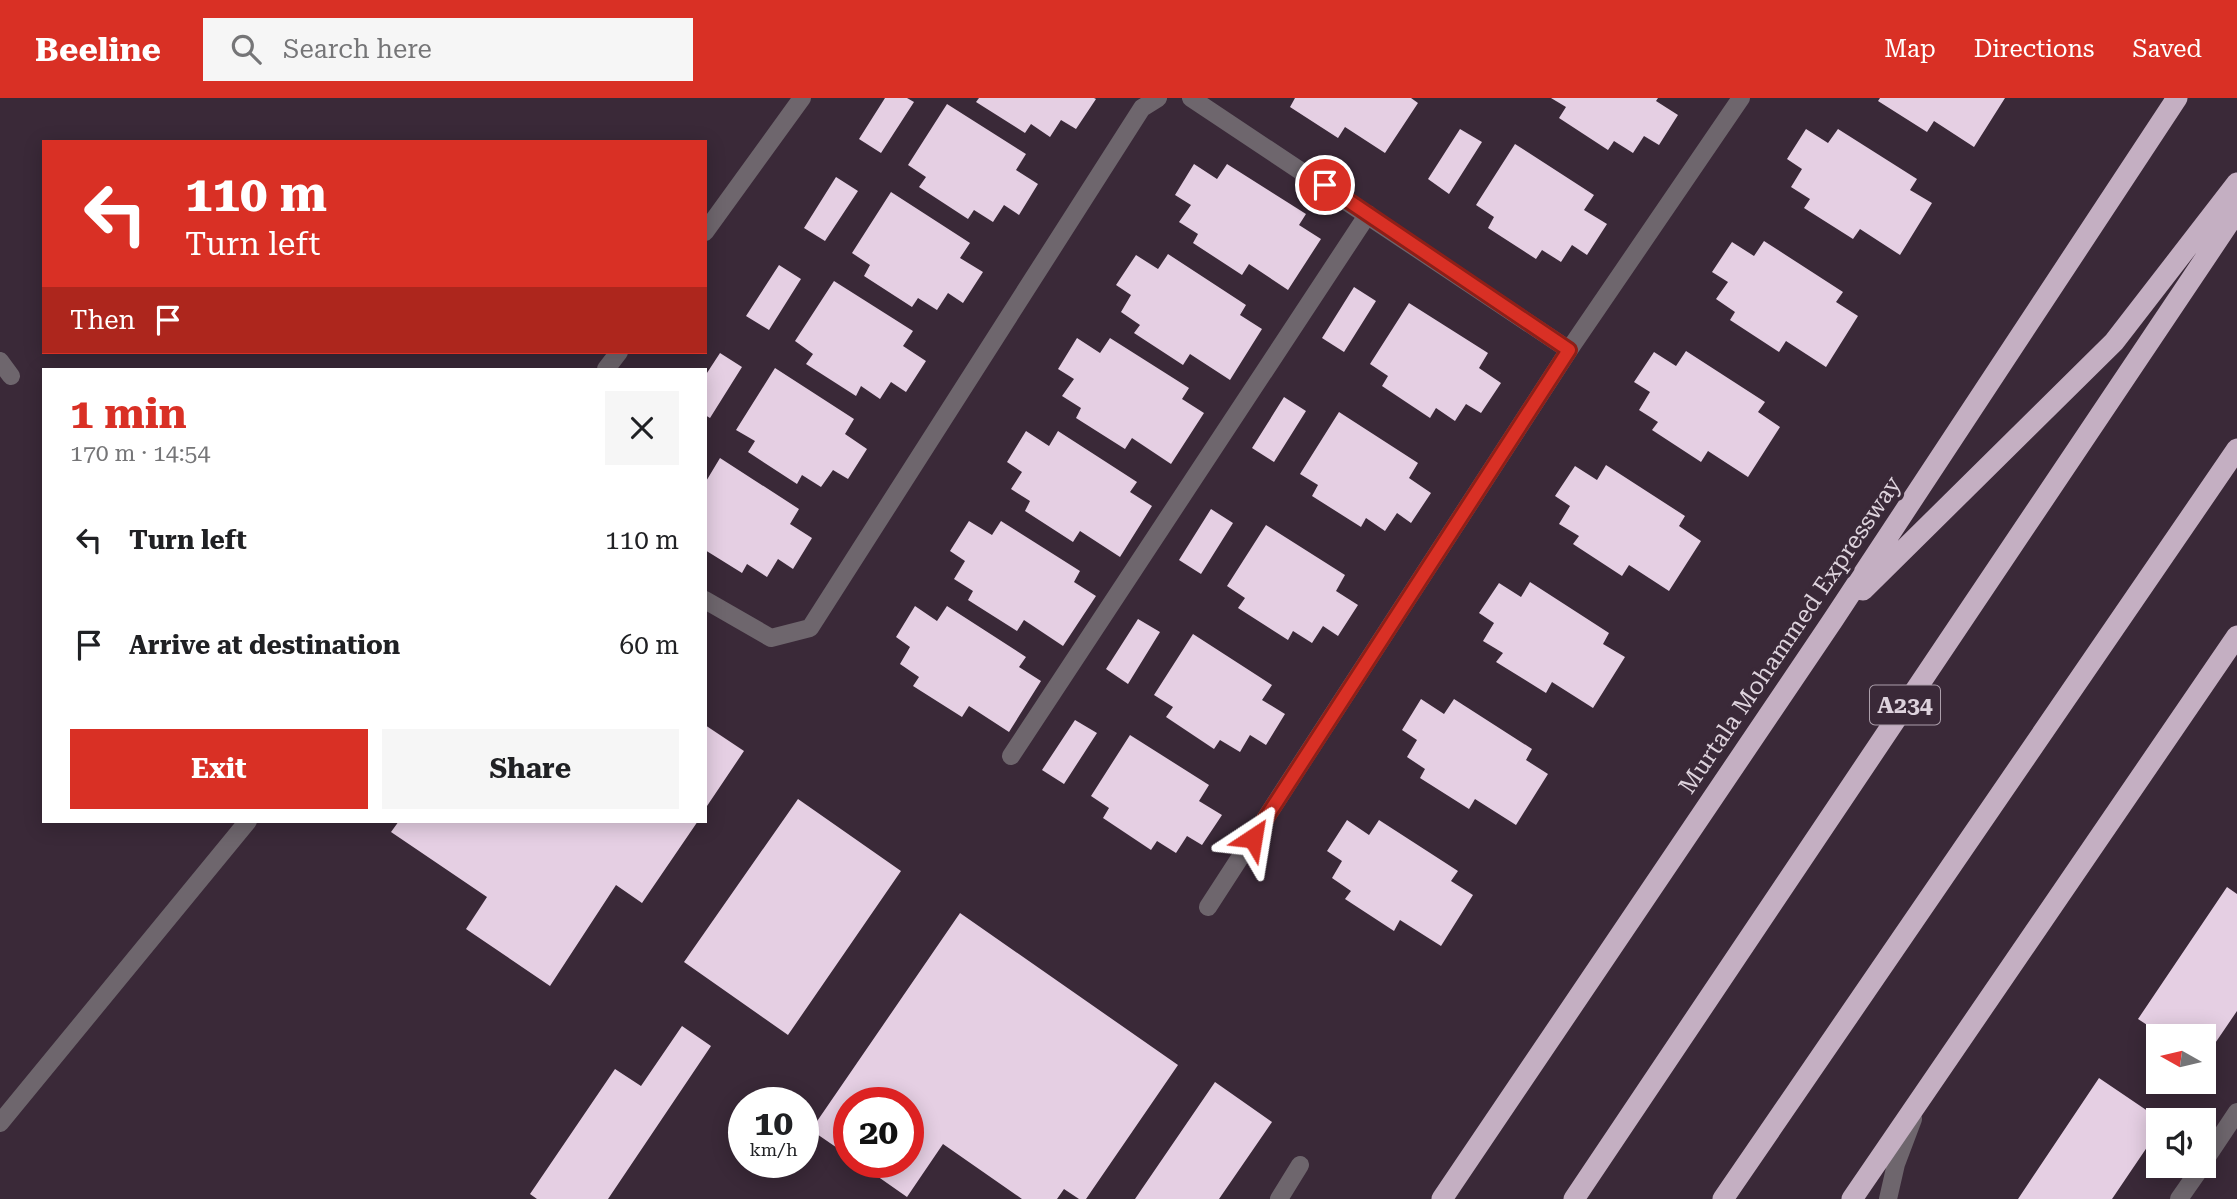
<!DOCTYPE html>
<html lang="en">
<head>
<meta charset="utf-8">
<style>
  :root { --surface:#fff; --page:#f6f6f6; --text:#202124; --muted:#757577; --accent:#d93025 }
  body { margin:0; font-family:"Roboto Serif",serif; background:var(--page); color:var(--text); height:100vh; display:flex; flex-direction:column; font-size:26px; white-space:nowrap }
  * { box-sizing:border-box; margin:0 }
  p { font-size:23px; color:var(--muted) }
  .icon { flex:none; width:38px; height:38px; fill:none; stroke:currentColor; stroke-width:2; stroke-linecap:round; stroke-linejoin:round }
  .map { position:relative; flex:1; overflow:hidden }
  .drawer { position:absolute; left:42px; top:270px; width:665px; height:455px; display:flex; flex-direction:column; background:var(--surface); border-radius:0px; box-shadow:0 4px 18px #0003 }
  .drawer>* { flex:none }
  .top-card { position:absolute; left:42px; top:42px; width:665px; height:214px; border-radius:0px; box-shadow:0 4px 18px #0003; background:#d93025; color:#fff; overflow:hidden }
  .needle { width:46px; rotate:278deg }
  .tools { position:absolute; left:2146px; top:926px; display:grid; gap:14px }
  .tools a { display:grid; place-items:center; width:70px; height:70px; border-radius:0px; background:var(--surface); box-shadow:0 4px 18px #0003; font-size:35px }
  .speed { position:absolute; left:728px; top:989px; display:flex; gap:14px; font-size:35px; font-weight:700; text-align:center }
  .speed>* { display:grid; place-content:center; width:91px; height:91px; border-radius:50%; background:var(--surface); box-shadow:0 4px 18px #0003; line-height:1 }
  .speed small { font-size:18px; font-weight:400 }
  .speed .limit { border:10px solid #d22; background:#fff; color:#111 }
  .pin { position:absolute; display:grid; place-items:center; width:60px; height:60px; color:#fff; margin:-30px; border:4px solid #fff; border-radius:50%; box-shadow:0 2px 7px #0007 }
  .me { position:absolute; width:77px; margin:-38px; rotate:33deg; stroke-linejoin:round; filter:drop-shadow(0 0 5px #0008) }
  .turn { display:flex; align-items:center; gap:24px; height:147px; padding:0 28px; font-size:32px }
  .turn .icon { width:91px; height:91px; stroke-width:2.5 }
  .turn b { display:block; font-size:49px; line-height:60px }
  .then { display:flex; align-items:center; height:66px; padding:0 28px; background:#0003; gap:14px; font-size:26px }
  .round { display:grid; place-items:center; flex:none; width:74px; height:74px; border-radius:0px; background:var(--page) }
  .head { display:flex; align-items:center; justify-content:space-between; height:119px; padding:0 28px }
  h1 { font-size:42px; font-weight:700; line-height:52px; color:var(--accent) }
  .button { display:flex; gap:14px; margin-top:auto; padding:14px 28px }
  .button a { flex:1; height:80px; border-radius:0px; background:var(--accent); color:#fff; font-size:28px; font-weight:700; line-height:80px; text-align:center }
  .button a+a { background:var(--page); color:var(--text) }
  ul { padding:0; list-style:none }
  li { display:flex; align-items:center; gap:21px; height:105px; padding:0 28px }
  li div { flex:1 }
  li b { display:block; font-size:26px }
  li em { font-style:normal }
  header { display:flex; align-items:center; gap:42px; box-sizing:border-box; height:98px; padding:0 35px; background:var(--accent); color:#fff }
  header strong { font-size:33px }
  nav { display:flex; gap:38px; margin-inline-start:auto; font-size:24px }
  .search { width:490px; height:63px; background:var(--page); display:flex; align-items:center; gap:18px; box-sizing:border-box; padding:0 24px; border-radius:0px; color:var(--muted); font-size:26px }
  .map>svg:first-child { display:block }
  .building { fill:#e5cfe3 }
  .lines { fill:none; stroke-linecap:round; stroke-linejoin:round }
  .minor { stroke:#6e666d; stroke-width:18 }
  .highway { stroke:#c4afc2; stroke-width:21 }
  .route-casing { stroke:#8d1f18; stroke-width:18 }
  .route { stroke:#d93025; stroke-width:12 }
  .labels { text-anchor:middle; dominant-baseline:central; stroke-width:7; stroke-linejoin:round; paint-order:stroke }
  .shield { fill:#3a2938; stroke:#ac9fab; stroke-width:2 }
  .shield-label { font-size:23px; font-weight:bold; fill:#ddd2dc }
  .street-label { font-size:24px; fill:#ddd2dc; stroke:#3a2938 }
</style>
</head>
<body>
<header>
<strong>Beeline</strong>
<div class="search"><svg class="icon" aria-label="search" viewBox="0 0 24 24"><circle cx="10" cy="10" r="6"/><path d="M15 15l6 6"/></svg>Search here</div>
<nav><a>Map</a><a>Directions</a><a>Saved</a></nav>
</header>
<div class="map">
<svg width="2237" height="1101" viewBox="0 0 2237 1101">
  <rect width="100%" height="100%" fill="#3a2938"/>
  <path class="building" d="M885,0H907L914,4L881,55L859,41Z
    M979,0H1094L1096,1L1076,31L1061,22L1050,39L1031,26L1025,35L976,4Z
    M1295,0H1411L1418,5L1385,55L1345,29L1338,40L1290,9Z
    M1551,0H1658L1656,3L1678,17L1659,47L1644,38L1633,55L1614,43L1608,52L1559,20L1566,9Z
    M1880,0H2005L1974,49L1934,23L1927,34L1878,3Z
    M947,6L1026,56L1016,72L1038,86L1019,117L1004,107L993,124L974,112L968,121L919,89L926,79L908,67Z
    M1460,31L1482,44L1449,96L1428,81Z
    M1806,31L1828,45L1838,31L1917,81L1910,92L1932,105L1900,157L1860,131L1853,141L1804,110L1810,101L1791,89L1802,71L1787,61Z
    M1515,46L1594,97L1584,112L1607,126L1587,157L1572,147L1561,164L1542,152L1536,161L1488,130L1494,119L1476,107Z
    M1194,66L1217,81L1227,66L1306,116L1299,127L1321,141L1288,192L1249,166L1242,177L1193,145L1198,136L1179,124L1191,107L1175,97Z
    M836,79L858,93L825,143L804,130Z
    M891,94L970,145L960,160L983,174L963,205L948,195L937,212L918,200L912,209L864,178L870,167L852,155Z
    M1764,143L1843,194L1836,204L1858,218L1826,269L1786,243L1779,254L1730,222L1735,214L1716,201L1728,184L1712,174L1732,144L1754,158Z
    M1168,156L1246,207L1240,217L1262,231L1230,282L1190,256L1183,267L1134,235L1140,227L1121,214L1131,197L1116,187L1136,157L1158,171Z
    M779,167L801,181L769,232L746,218Z
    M834,183L913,233L903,248L926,263L906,294L891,284L880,301L861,288L856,298L806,266L813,256L795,243Z
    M1354,189L1376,203L1344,254L1322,240Z
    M1409,205L1488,255L1479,270L1501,285L1481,315L1466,306L1455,323L1436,310L1430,320L1382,288L1388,278L1370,266Z
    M1077,240L1100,255L1110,240L1189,290L1182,301L1204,315L1171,366L1132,340L1125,351L1076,320L1081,310L1062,298L1074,281L1058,271Z
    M1686,253L1765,304L1758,314L1780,329L1748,379L1708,353L1701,364L1652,332L1658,324L1639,312L1650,294L1634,284L1654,254L1676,268Z
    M720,255L742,269L710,320L705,317V278Z
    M775,270L854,321L845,336L867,351L848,381L833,372L821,389L802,377L797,386L748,354L755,343L736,332Z
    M1284,299L1306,313L1274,364L1252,350Z
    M1339,314L1418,365L1409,380L1431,395L1411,425L1397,415L1385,433L1366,420L1361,429L1312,398L1318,387L1300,376Z
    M1026,333L1049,348L1058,333L1137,384L1130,394L1152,408L1120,459L1080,433L1073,444L1025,413L1030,403L1011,391L1022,374L1007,364Z
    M720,360L799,411L790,426L812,440L793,471L778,461L767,479L747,466L742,475L705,452V385Z
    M1606,367L1685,418L1679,428L1701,443L1669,493L1629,467L1622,478L1573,446L1579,438L1559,426L1570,408L1555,398L1575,368L1597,382Z
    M1211,411L1233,425L1201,476L1179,462Z
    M969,423L992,437L1001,423L1080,473L1074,484L1096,498L1063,548L1024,522L1017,533L968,502L973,493L954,481L965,463L950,453Z
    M1266,427L1345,477L1336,493L1358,507L1338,538L1323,528L1312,545L1293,533L1288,542L1238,510L1245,500L1227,488Z
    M1530,484L1609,535L1603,546L1625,559L1593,610L1552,584L1546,595L1496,564L1503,555L1483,543L1494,525L1479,515L1499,485L1521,499Z
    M915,508L937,523L947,508L1026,559L1019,569L1041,583L1009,634L969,608L962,619L913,588L919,579L900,566L910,549L896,539Z
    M1138,521L1160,534L1128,586L1106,571Z
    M1193,536L1272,587L1262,602L1285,616L1266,647L1250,637L1240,654L1220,642L1214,651L1166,619L1173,609L1154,597Z
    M1421,601L1444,616L1454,601L1532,651L1526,662L1548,676L1516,727L1475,701L1469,711L1420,680L1425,671L1407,659L1417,642L1402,632Z
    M1075,622L1097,635L1064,686L1042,672Z
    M705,627L744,653L705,711Z
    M1130,637L1209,687L1199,703L1222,717L1202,747L1187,738L1176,755L1157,743L1151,752L1103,720L1109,710L1091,698Z
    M798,701L901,773L788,937L684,864Z
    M1347,722L1369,737L1379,722L1458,773L1451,783L1473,797L1441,848L1400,822L1394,833L1345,801L1351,793L1332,780L1342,763L1327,753Z
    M399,723H698L642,805L616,787L550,888L466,831L487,799L391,734Z
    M2227,789L2237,796V913L2203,963V938H2164L2138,921Z
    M960,815L1178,967L1086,1101H1079L1064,1091L1057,1101H1022L943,1046L907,1099L857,1064H908V1004H849V1058L811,1032Z
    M682,928L711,948L608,1101H537L530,1096L615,971L641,988Z
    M2099,980L2161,1022H2158V1033L2112,1101H2018Z
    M1215,984L1272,1024L1219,1101H1135Z"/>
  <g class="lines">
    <path class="minor" d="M1191,0L1569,252
      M705,134L802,0
      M0,263L11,278
      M606,271L619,254
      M705,502L771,540L810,530L1142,10L1158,0
      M1011,658L1368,116
      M1208,809L1569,252L1741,0
      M0,1025L248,723
      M2203,1065L2237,1014
      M1279,1101L1300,1067
      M1888,1101L1896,1066L1913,1021
      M2179,1101L2202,1068"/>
    <path class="highway" d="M1863,492L2114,244L2237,85
      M1442,1101L1833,522L2177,0
      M1574,1101L2237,113
      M1723,1101L2237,351
      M1852,1101L2237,538"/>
  </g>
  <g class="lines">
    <defs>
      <path id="route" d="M1253,740L1569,252L1325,87"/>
    </defs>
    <use href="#route" class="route-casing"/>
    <use href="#route" class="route"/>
  </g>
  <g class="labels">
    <rect class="shield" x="1870" y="587.5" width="70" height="39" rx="5"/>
    <g class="shield-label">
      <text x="1905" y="607">A234</text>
    </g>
    <g class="street-label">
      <text transform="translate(1790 537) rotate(-56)">Murtala Mohammed Expressway</text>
    </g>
  </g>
</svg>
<div class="tools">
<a><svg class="needle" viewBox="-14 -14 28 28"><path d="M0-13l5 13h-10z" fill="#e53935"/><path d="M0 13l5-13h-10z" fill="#757577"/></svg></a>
<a><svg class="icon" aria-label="sound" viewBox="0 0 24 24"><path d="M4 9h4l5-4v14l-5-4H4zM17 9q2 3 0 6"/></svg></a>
</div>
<div class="speed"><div>10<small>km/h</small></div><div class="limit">20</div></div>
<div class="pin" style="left:1325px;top:87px;background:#d93025"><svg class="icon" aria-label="arrive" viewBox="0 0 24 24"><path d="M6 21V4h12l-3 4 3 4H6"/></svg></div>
<svg class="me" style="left:1253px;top:740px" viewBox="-20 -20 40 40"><path d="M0-17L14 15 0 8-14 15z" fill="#d93025" stroke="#fff" stroke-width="4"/></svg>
<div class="top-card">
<div class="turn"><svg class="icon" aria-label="left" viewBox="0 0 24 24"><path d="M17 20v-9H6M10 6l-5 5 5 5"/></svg><div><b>110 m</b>Turn left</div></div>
<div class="then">Then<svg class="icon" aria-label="arrive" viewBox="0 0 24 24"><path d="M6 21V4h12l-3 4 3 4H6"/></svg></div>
</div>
<section class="drawer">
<div class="head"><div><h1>1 min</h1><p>170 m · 14:54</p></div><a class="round"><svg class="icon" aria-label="close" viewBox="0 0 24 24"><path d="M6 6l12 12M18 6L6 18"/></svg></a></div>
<ul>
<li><svg class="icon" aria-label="left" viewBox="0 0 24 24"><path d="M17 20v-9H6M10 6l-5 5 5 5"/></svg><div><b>Turn left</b></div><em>110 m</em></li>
<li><svg class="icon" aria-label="arrive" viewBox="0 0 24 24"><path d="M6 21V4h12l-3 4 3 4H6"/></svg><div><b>Arrive at destination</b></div><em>60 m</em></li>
</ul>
<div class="button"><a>Exit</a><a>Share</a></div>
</section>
</div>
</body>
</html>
